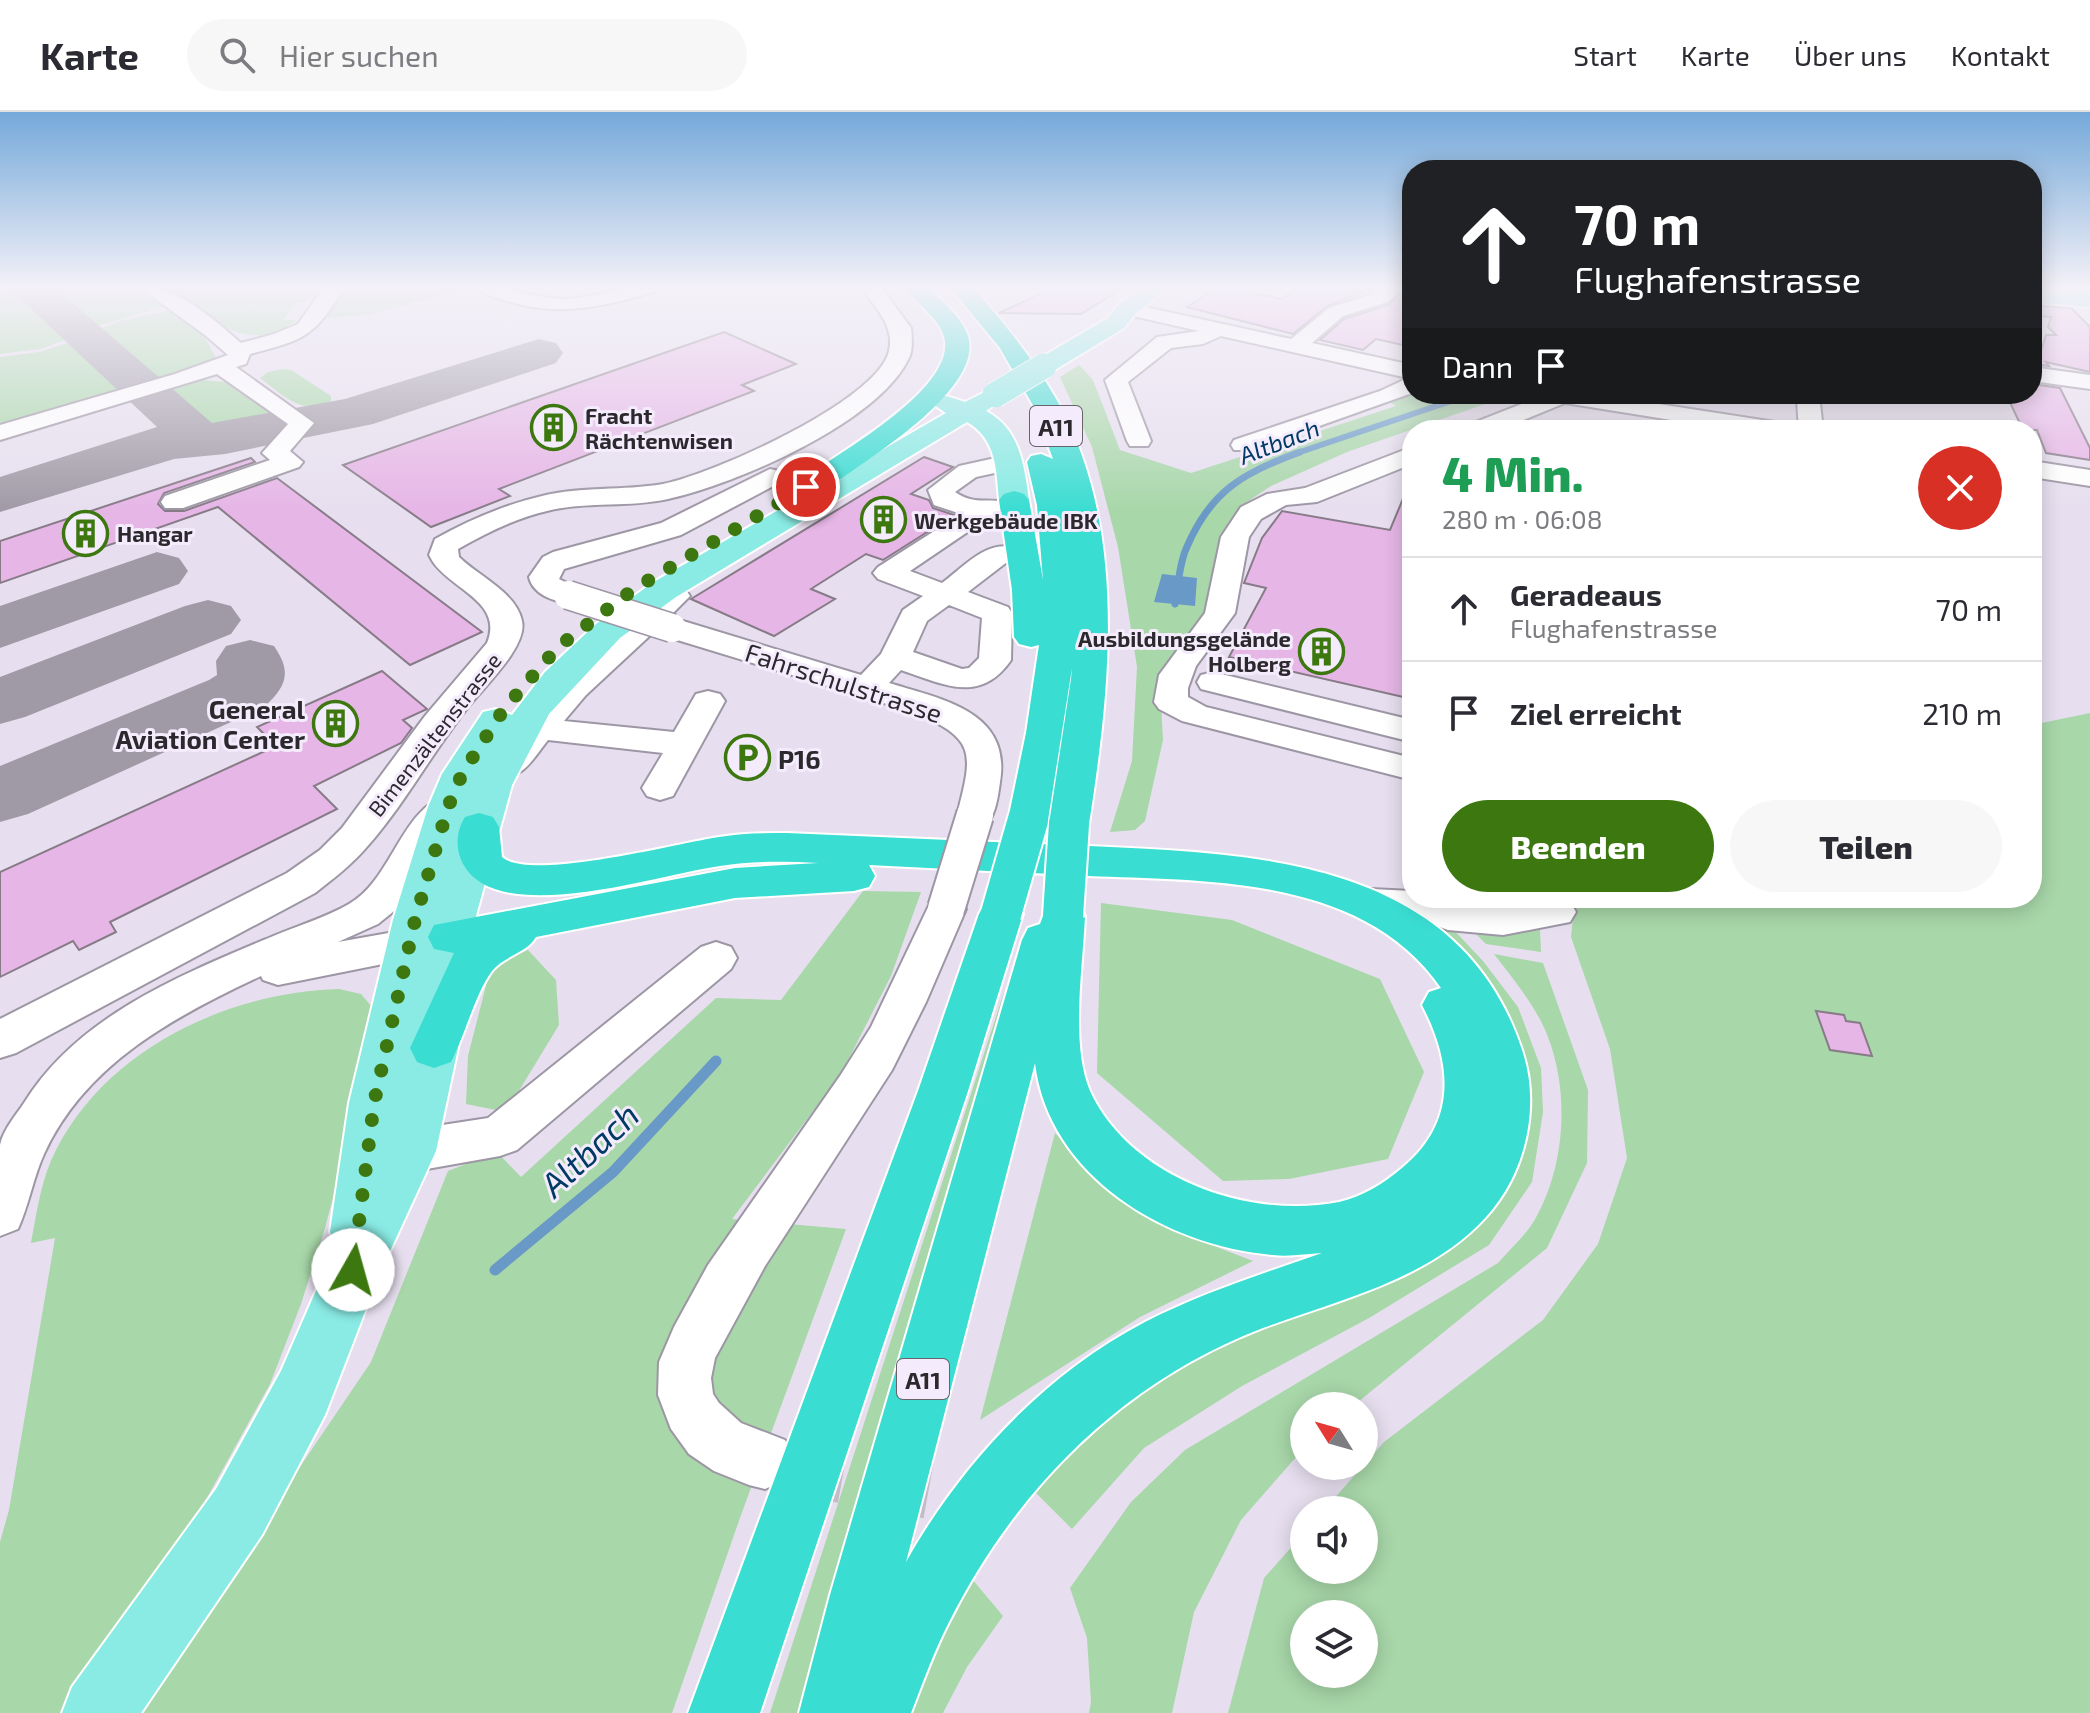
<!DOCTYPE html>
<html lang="de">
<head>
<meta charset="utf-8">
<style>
  :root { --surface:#fff; --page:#f7f7f7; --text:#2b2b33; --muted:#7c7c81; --line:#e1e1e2; --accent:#3c780f }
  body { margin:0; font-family:"Exo 2",sans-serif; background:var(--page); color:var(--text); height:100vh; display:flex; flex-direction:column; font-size:30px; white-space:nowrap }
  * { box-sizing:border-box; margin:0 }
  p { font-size:26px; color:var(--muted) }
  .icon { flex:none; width:44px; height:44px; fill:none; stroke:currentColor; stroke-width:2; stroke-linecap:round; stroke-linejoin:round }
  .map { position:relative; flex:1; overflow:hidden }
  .sheet { position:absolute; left:1402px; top:308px; width:640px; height:488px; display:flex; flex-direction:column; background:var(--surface); border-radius:32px; box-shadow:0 4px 20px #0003 }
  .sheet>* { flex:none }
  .hud { position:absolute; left:1402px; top:48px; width:640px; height:244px; border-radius:32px; box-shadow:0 4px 20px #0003; background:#202124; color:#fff; overflow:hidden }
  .needle { width:52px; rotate:307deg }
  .controls { position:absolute; left:1290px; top:1280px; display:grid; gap:16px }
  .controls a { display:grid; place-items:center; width:88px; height:88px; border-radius:50%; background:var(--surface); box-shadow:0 4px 20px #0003; font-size:40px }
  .pin { position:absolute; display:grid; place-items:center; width:68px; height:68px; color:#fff; margin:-34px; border:4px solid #fff; border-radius:50%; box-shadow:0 2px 8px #0007 }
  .me { position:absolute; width:88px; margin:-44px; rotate:7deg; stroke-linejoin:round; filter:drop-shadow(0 0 6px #0008) }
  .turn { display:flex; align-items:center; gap:28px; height:168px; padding:0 40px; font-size:36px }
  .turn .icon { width:104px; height:104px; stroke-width:2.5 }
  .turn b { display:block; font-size:56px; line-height:68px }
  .then { display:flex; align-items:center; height:76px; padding:0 40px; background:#0003; gap:16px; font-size:30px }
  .round { display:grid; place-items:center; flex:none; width:84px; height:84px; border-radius:42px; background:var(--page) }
  .summary { display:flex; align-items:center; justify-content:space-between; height:136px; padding:0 40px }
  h1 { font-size:48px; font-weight:800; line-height:60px; color:#1e9e55 }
  .primary-button { display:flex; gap:16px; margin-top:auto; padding:16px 40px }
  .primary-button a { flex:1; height:92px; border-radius:48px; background:var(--accent); color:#fff; font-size:32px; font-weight:800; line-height:92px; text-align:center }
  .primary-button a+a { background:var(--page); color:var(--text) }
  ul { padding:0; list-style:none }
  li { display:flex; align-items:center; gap:24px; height:104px; padding:0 40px; border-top:2px solid var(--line) }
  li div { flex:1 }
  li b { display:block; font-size:30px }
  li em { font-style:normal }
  header { display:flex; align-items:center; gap:48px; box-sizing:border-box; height:112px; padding:0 40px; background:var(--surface); border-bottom:2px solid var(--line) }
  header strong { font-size:38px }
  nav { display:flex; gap:44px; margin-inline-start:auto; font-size:28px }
  .search { width:560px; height:72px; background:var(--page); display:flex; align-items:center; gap:20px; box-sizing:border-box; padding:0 28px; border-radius:44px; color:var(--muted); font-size:30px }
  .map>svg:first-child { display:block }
  .green { fill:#a8d7a9; fill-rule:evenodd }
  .water { fill:#6999c6 }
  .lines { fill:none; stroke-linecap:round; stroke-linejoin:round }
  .stream-far2 { stroke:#6999c6; stroke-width:6 }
  .stream-far1 { stroke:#6999c6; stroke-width:7 }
  .stream { stroke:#6999c6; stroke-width:11 }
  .taxiway { fill:#a09aa6; fill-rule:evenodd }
  .building { fill:#e6b6e6; stroke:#877b87; stroke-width:2 }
  .minor-tunnel { stroke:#c2bbc8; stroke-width:58; stroke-dasharray:58 29; stroke-linecap:butt }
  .minor-casing { stroke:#9d96a4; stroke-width:4 }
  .major-casing { stroke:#fff; stroke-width:4 }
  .highway-casing { stroke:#fff; stroke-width:4 }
  .minor { fill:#fff; fill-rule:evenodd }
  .major { fill:#89ebe4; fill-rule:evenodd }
  .highway { fill:#3addd2; fill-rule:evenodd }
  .minor-bridge-far1-casing { stroke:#9d96a4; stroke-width:31; stroke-linecap:butt }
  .minor-bridge-casing { stroke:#9d96a4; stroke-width:40; stroke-linecap:butt }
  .major-bridge-casing { stroke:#fff; stroke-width:27; stroke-linecap:butt }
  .highway-bridge-casing { stroke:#fff; stroke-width:44; stroke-linecap:butt }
  .minor-bridge-far1 { stroke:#fff; stroke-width:28 }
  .minor-bridge { stroke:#fff; stroke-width:36 }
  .major-bridge { stroke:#89ebe4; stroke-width:25 }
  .highway-bridge { stroke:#3addd2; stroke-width:40 }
  .route { stroke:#3c780f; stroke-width:14; stroke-dasharray:0 25.2 }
  .labels { text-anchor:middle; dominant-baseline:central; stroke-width:6; stroke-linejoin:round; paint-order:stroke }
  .far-poi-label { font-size:22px; font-weight:bold; fill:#2c292e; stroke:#f4ecfc; text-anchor:start }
  .far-street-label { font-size:22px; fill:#2c292e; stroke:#f4ecfc }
  .shield { fill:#f4ecfc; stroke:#68646c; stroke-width:2 }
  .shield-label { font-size:24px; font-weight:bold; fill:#2c292e }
  .far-water-label { font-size:24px; font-style:italic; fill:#003a65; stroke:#f4ecfc }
  .street-label { font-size:26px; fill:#2c292e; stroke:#f4ecfc }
  .poi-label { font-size:26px; font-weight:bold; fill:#2c292e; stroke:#f4ecfc; text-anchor:end }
  .near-water-label { font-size:34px; font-style:italic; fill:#003a65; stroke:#f4ecfc }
</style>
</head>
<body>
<header>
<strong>Karte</strong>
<div class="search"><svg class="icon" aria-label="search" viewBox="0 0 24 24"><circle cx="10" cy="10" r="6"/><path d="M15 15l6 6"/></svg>Hier suchen</div>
<nav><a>Start</a><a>Karte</a><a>Über uns</a><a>Kontakt</a></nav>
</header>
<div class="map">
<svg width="2090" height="1601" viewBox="0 0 2090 1601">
  <rect width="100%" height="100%" fill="#e7dfef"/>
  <path class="green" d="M0,175H16L73,225L41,237L0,242Z
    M43,175H136L165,194L91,216Z
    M160,175H317L306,190L297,191L283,208H296C249,248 201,200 160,175Z
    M347,175H467L469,176L371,202L327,206Z
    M170,198L201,219L218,249L158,268L148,266L95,219L120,209Z
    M77,228L127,276L0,318V245L39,240Z
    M1079,253L1093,268L1120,338L1191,361L1396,294L1388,289L1412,281L1511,283L1347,340L1271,374L1241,394L1228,411L1211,497L1170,548L1160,572L1163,628L1145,709L1135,718L1110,720L1132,649L1137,555L1118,435L1092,335L1060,265Z
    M283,257L291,258L331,284V289C305,306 281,282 260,266L268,260Z
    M204,268L225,270L273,303L216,321L164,280Z
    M2090,601V1601H1228L1264,1466L1304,1421V1458H1364V1398H1324L1384,1330L1543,1208L1598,1132L1627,1046L1610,937L1571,825L1575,786H2032V613ZM1304,1502H1364V1562H1304Z
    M863,779L921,780L891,864L841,962L732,1107L846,1117L741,1403L672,1601H133L371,1250L448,1059L497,1040L521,1065L716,886L781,888Z
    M1101,791L1232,808L1380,867L1424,960L1388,1047L1289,1067L1223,1069L1097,961Z
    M1429,810L1451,815L1483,849L1518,895L1541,956L1543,1000L1532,1070L1489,1133L1369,1206L1242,1274L1144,1336L1072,1417L1032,1377L1079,1327L1187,1247L1478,1111L1433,816Z
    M1540,817L1541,840L1486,832L1474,820Z
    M528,838L556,868L559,913L506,1000L466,992L468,944L491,854Z
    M1494,842L1543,851L1588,978L1587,1051L1547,1136L1353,1294H1304V1336L1241,1408L1194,1500L1172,1601H1089L1091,1590L1087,1526L1070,1476L1131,1390L1185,1338L1498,1151C1509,1138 1525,1124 1534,1109C1565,1056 1570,982 1548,925C1536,894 1514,868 1494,842Z
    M339,877L361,882L372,895L370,947L325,1116L301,1192L270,1272L198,1402L98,1552L60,1601H0V1430L9,1398L55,1126L31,1131C37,1099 41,1067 56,1038C108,936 229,880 339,877Z
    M1005,877L809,1601H770Z
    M1055,1021L1112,1080L1186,1123L1253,1149L1140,1205L980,1308Z
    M972,1467L1003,1504L967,1555L943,1601H901L909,1574Z"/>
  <path class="water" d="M1162,462L1197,466L1195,494L1154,490Z"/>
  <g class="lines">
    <path class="stream-far2" d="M1294,342L1472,282"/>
    <path class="stream-far1" d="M1175,492C1178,475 1179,453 1186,437C1210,379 1244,360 1300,340"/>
    <path class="stream" d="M495,1158L613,1060L716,949"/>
    <path class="taxiway" d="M8,175H54L212,311L345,287L539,227L556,231L563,241L556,251L373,312L225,342L174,347L0,400V365L157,315Z
      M157,440L179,446L188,459L179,472L0,536V494Z
      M208,488L231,494L241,508L231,522L25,605L0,612V565L185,494Z
      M250,528L274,534C292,560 287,574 264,595L28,702L0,710V654L209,568L217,563L216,549L226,534Z"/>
  </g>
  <path class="building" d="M1058,174H1126L1081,202L999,201Z
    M1220,174L1282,187L1300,174H1378L1327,194L1293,222L1187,195Z
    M1409,174H1412V235L1376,227L1363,238L1320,228L1344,207L1388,193Z
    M2032,193L2071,196L2090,215V260L2046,250L2049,254L2032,252V222L2041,239L2046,223H2056L2048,215L2051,205L2039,204Z
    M724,220L796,252L742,273L754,279L499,377L510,384L431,415L343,353Z
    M2032,272L2060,276L2090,336V348L2046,341L2037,318H2023L2006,282H2032Z
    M924,345L953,355L911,382L929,388L933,396L954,403L883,448L866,442L811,477L835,487L774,524L691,487Z
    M251,346L255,350L164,381L158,392L165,399H184L277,366L482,520L410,553L218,395L0,471V429Z
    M1412,365V587L1229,545L1266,476L1244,471L1262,426L1282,399L1390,418Z
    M382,559L427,597L403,608L412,616L401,631L314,674L337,697L110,810L116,820L79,838L73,829L0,865V760L276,634L257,615Z
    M1816,899L1844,903L1846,909L1860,911L1872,944L1830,938Z"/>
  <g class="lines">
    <path class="minor-tunnel" d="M786,1352L952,1382L993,1414"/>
    <defs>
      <path id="minor" d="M139,175C176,172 214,208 241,231L274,222L298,212L324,175H344C315,225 304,228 250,242L246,252L236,255L314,311L290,339L303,350L299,355L183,396H165L161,390L165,384L270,348L262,341L288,312L217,262L0,328V313L175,262L228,243L205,223Z
        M476,175C507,172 536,188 568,187C599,185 628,172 660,175L657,179C590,199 545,207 479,179Z
        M861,175H881L911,216C912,226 913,237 909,246C878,311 736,372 668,387C628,396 587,389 547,399C516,406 486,421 458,437L459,445C478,464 516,480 522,509C528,534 484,575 469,594C432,640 404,694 365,737C350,754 333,767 315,781L16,941L0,946V907L287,761L320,738L342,716L425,604L487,531C504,490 452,478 433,450L429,443L435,427C469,408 504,393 542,384C582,374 623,379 663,372C711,363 878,289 889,239C895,214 875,195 861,175Z
        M1383,175H1406L1387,190L1343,204L1312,231L1412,253V281L1252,338H1234L1231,333L1234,328L1380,279L1408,266L1221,224L1203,232L1171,236L1128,270L1151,329L1148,334H1130L1127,329L1105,268L1157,225L1199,219L1120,201L1117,197L1120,193L1127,191L1291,227L1329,196L1373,182Z
        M2032,255L2090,263V277L2032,269Z
        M1537,282H1594L1781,311L1790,313L1793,318H1734L1565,291L1499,318H1465L1468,313L1539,285Z
        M1789,282H1819L1823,318H1799L1797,288Z
        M1412,335V352L1317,390L1286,393L1261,407L1249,425L1235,501L1196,554L1188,576V585L1206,595L1412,646V668L1182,609L1159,597L1154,590L1159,563L1205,501L1221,425L1241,395L1267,382L1305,376Z
        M1009,343L1018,346L1022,351L1018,356L976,365L955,380C974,393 986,386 1006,390L1009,396L1006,402L969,419L910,459L942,471C962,456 986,429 1011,435L1015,441L1011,447L968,480L1008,495L1012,501L1011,548C980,593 943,572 901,558L889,571C941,587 1012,599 1000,670C998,685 996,699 988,712L975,715L962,712L957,703C973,640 977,627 913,600L661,523L657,517L586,583L564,609L674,620L696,582L708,579L720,582L725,589L673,684L660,688L647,684L642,676L663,641L548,628C532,648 522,670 495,663L489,655L562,569L664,478L675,475L686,478L690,484L666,508L683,509L861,563L881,542L903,498L923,484L878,467L873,461L878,455L961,402L934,393L928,378L959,354ZM949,493L982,506L979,546L969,556L962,557L913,540L927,509Z
        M2032,349L2090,358V374L2032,365Z
        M770,357L779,359L783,365L779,371L681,423L564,457L559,467L579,477L583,483L579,489C561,494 533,484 529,465L543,445L553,440L661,411Z
        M1213,560L1412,608V630L1201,577L1197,570L1201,563Z
        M448,683L461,686L466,695L430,742L404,791L378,812L338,830L439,812L453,816L459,827L453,838L278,873L263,868L261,864C175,904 85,952 44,1042C33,1066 29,1093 18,1117L0,1124C0,1095 0,1061 0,1033C3,1018 16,1003 24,991C78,904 180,863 271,825C296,814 325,806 349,792C392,768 401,696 448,683Z
        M1371,777L1412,779V786C1442,786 1471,793 1501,793C1525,793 1546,782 1570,790L1576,800L1570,810L1503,823L1448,818L1424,809L1371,805L1357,801L1351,791L1357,781Z
        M946,782L960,787L966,797L926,890L892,958L765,1154L715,1246L711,1266L713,1282L719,1291L741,1311L785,1328L794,1348L785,1368L765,1377L749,1373L714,1359L689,1342L671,1317L658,1283L659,1250L674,1215L708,1153L840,964L871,915L932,787Z
        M716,830L731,835L737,846L731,857L517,1038L500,1044L410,1060L393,1054L386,1039L393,1024L410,1018L488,1006L701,835Z"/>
      <path id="major" d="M1144,175H1169L1135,202L1124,216L1053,259H1035L1032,254L1035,249L1108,206L1119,192Z
        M2032,176L2090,181V195L2032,190Z
        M995,275L1004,278L1008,283L986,299C1020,317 1024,353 1029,388L1024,394L1014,397L1004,394L999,388C996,358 997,327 967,310L676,485L620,526L549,602L512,673L477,800L461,886L458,936L436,1039L379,1163L325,1303L262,1423L141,1601H62L72,1575L216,1377L281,1259L336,1133L330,1120L349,991L393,808L428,695L442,662L483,600L496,597L512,603L545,560L596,512L652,471L946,301L933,292L937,286L946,284L965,290Z"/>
      <path id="highway" d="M904,175H927C941,188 965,208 969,228C978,278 877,341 842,366L832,369L822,366L818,360L822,354C855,331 951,275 945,229C942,207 916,192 904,175Z
        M950,175H972C1005,212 1035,249 1059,292C1128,419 1110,576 1089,712L1083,722L1069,726L1055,722L1049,712L1071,567L1072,556L1048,708L1042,718L1028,722L1014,718L1008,708L1026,621L1039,533L1031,535L1019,532L1014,525L1012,478L999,388L1004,382L1014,379L1024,382L1029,388L1043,468L1037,393L1027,350L1031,344L1041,342L1053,347L1034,295L1000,236Z
        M479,701L493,705L499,715L502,745C530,770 678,731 719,725C742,721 764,721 787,721C880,725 972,729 1065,733C1238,741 1456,739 1522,938C1541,994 1526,1061 1486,1105C1429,1168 1338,1188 1263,1216C1122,1270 1016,1377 949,1510C934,1539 923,1570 911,1601H799L830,1483L1022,828L1028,816L1040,812L1047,793L1063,788L1079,793L1085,804C1083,854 1070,933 1090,979C1130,1066 1249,1108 1339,1090C1364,1084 1383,1072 1402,1056C1457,1011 1453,952 1422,893L1429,880L1441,876C1364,764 1209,769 1088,764C1015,760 942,757 869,753L875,764L869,775L854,779L735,786L536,825C527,841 504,844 492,859C475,882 465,923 451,950L434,956L417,950L410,936L454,841L434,837L428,825L434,813L735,756L818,751C785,749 752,749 720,754C660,762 498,817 463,752C455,737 456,719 465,705ZM1035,951C1049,1065 1167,1134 1273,1143C1289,1145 1306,1142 1322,1141C1262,1162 1202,1181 1145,1210C1044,1263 962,1351 906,1450Z
        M1001,786L1017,791L1023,802L968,979L760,1601H688L918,979L979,802L985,791Z"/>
    </defs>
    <use href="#minor" class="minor-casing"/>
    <use href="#major" class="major-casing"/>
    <use href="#highway" class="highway-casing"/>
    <use href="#minor" class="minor"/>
    <use href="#major" class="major"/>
    <use href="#highway" class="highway"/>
    <defs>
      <path id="minor-bridge-far1" d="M568,483L672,516"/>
      <path id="minor-bridge" d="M946,797L975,703"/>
      <path id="major-bridge" d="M995,283L1044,254"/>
      <path id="highway-bridge" d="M1001,802L1028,708
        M1063,804L1069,712"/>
    </defs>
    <use href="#minor-bridge-far1" class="minor-bridge-far1-casing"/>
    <use href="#minor-bridge" class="minor-bridge-casing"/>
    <use href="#major-bridge" class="major-bridge-casing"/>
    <use href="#highway-bridge" class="highway-bridge-casing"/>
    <use href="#minor-bridge-far1" class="minor-bridge-far1"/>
    <use href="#minor-bridge" class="minor-bridge"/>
    <use href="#major-bridge" class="major-bridge"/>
    <use href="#highway-bridge" class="highway-bridge"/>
  </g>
  <linearGradient id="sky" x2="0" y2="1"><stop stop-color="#75a9da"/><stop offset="0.44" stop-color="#f4f1f8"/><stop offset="1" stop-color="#f4f1f8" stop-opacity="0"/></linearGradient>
  <rect width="2090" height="399" fill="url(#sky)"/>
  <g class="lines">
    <path class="route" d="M353,1158L374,991L415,808L448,695L462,662L504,597L558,535L634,477L806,375"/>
  </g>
  <defs>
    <symbol id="building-ring" viewBox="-11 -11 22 22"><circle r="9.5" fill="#f4ecfc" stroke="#3c780f" stroke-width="1.5"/><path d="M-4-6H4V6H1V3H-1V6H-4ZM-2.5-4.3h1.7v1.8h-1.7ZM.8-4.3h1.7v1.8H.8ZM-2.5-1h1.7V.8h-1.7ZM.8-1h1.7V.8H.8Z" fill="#3c780f"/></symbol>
    <symbol id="parking-ring" viewBox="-11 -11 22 22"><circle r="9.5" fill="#f4ecfc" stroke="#3c780f" stroke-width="1.5"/><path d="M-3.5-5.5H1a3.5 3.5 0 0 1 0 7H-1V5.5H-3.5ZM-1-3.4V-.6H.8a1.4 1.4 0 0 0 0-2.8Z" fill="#3c780f"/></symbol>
  </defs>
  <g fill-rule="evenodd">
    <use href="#building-ring" x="528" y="290" width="51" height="51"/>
    <use href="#building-ring" x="858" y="382" width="51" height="51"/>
    <use href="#building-ring" x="60" y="396" width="51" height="51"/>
    <use href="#building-ring" x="1296" y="514" width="51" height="51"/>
    <use href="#building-ring" x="310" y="586" width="51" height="51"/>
    <use href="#parking-ring" x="722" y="620" width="51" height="51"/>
  </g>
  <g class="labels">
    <g class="far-poi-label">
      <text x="585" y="303">Fracht<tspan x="585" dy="25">Rächtenwisen</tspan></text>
      <text x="914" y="408">Werkgebäude IBK</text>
      <text x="117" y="421">Hangar</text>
      <text x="1291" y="526" text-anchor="end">Ausbildungsgelände<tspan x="1291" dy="25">Holberg</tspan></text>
    </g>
    <g class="far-street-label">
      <text transform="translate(434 622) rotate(-52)">Bimenzältenstrasse</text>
    </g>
    <g class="shield">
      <rect x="1030" y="294" width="52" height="40" rx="6"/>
      <rect x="897" y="1247" width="52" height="40" rx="6"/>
    </g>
    <g class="shield-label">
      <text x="1056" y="314">A11</text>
      <text x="923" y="1267">A11</text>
    </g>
    <g class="far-water-label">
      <text transform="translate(1279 329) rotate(-21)">Altbach</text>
    </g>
    <g class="street-label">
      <text transform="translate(844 570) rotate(18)">Fahrschulstrasse</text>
    </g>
    <g class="poi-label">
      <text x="305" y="596">General<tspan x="305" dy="30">Aviation Center</tspan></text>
      <text x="778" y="646" text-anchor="start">P16</text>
    </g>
    <g class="near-water-label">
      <text transform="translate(589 1037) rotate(-43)">Altbach</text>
    </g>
  </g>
</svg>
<div class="controls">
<a><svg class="needle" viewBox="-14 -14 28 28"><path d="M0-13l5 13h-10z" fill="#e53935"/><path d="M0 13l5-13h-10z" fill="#7c7c81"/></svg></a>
<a><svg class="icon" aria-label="sound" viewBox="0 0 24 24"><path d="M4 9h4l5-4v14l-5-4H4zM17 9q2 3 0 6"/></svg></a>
<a><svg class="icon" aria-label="layers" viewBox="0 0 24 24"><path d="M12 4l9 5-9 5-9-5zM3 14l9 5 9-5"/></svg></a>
</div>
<div class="pin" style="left:806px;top:375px;background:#d93025"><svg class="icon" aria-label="arrive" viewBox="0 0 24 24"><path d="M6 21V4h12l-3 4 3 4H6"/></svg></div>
<svg class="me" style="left:353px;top:1158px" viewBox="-20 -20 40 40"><circle r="19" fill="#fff"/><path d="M0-13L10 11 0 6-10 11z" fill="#3c780f"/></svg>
<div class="hud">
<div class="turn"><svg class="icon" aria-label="ahead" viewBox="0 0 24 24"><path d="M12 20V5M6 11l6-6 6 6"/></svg><div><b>70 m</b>Flughafenstrasse</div></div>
<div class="then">Dann<svg class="icon" aria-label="arrive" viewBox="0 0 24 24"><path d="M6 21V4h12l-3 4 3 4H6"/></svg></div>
</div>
<section class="sheet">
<div class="summary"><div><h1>4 Min.</h1><p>280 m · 06:08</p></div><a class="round" style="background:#d93025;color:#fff"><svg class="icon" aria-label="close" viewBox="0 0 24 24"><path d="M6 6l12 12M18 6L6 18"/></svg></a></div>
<ul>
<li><svg class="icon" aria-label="ahead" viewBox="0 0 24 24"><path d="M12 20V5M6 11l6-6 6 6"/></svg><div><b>Geradeaus</b><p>Flughafenstrasse</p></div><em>70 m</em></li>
<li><svg class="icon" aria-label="arrive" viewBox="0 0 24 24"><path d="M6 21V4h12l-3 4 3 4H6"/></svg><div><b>Ziel erreicht</b></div><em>210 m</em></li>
</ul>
<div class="primary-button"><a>Beenden</a><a>Teilen</a></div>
</section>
</div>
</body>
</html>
